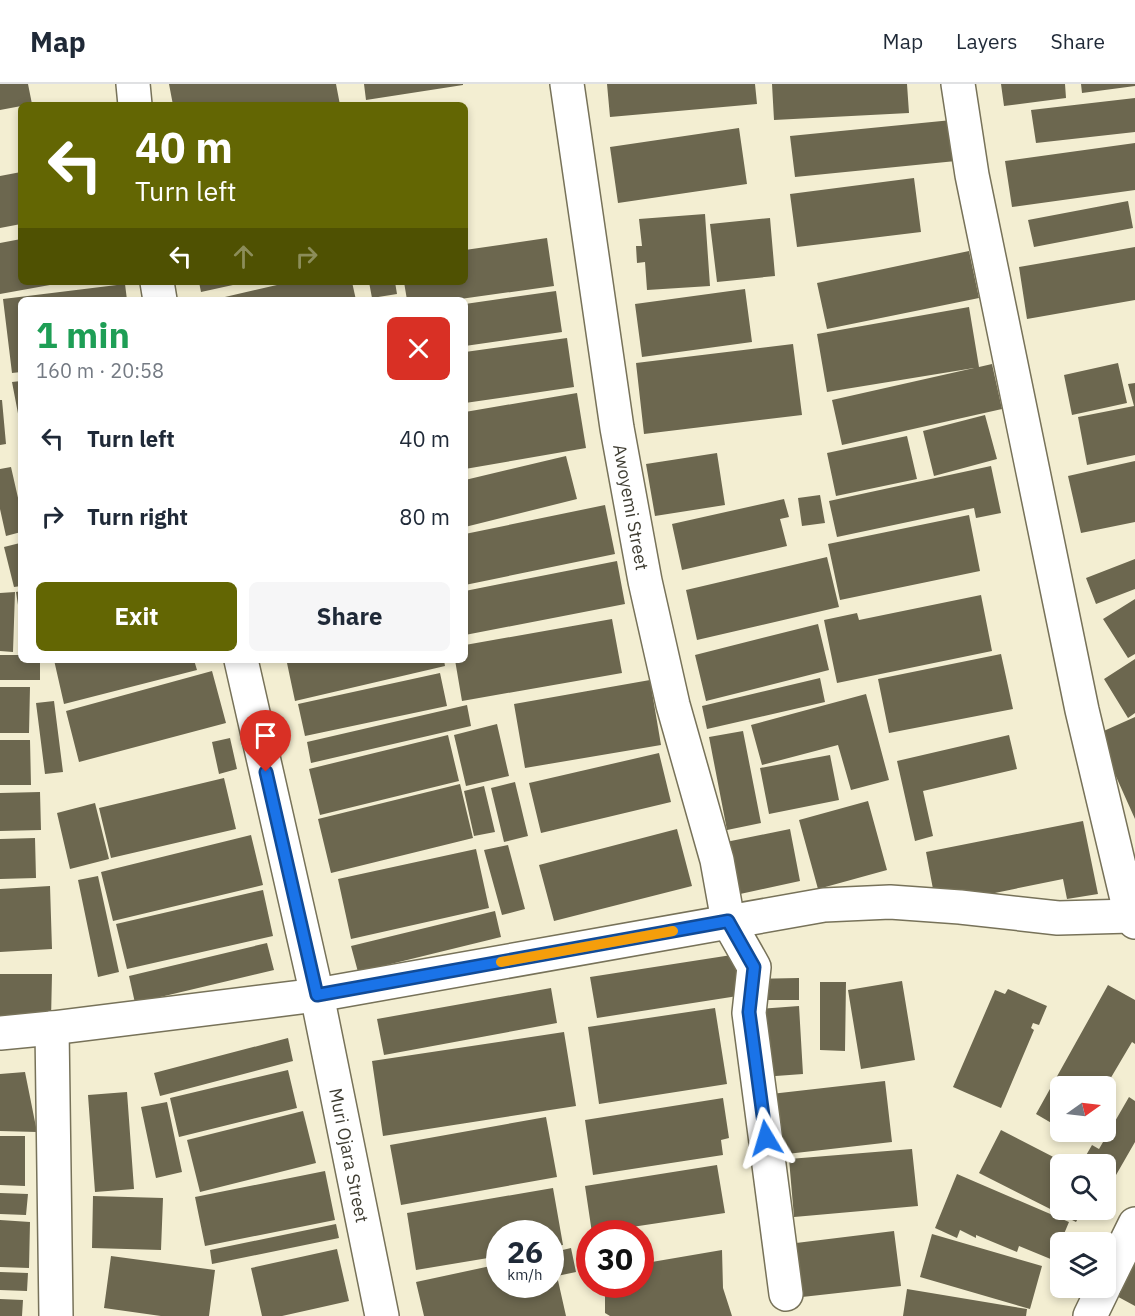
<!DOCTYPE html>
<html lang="en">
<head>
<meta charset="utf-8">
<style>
  :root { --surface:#fff; --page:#f6f6f7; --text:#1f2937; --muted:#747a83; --line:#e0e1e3; --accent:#636603 }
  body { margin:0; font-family:"IBM Plex Sans",sans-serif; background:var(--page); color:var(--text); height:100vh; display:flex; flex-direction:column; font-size:22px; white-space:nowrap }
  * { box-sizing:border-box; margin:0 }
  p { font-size:20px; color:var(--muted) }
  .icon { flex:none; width:33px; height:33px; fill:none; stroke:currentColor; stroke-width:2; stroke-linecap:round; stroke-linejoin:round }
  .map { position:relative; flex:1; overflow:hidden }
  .drawer { position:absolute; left:18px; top:213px; width:450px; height:366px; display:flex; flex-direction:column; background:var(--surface); border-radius:9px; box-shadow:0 3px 9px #0003 }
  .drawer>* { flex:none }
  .top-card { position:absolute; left:18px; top:18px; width:450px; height:183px; border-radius:9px; box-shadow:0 3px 9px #0003; background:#636603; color:#fff; overflow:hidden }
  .needle { width:39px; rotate:76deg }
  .buttons { position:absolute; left:1050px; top:992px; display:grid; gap:12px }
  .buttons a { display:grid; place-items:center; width:66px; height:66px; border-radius:9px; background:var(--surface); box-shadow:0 3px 9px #0003; font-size:30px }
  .speed { position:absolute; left:486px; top:1136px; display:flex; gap:12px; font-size:30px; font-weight:700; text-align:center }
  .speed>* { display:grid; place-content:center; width:78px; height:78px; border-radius:50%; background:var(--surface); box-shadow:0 3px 9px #0003; line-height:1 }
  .speed small { font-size:15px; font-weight:400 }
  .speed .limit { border:9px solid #d22; background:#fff; color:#111 }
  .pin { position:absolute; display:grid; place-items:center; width:51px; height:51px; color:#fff; margin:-62px -26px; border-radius:50% 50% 50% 0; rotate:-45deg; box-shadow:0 0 6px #0007 }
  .pin .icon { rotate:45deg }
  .me { position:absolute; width:66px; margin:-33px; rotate:353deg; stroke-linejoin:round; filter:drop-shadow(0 0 4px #0008) }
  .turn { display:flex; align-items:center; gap:21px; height:126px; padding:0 18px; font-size:27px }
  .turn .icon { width:78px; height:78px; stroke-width:2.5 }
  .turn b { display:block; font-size:42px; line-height:51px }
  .lanes { display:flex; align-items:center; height:57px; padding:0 18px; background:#0003; justify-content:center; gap:30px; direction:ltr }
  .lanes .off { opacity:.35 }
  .round { display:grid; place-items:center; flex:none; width:63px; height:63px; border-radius:9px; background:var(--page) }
  .headline { display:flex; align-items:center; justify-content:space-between; height:102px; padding:0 18px }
  h1 { font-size:36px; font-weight:700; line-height:45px; color:#1e9e55 }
  .button { display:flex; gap:12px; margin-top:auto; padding:12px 18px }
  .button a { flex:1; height:69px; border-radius:9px; background:var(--accent); color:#fff; font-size:24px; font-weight:700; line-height:69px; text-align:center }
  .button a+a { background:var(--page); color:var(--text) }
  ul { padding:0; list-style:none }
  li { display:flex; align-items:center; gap:18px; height:78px; padding:0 18px }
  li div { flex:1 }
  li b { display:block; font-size:22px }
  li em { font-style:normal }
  header { display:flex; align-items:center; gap:36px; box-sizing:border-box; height:84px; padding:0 30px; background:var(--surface); border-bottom:2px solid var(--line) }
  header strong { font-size:28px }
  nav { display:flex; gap:33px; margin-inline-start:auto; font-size:21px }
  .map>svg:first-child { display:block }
  .building { fill:#6c674f }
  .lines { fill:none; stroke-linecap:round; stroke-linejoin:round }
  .street-casing { stroke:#777259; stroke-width:36 }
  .street { stroke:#fff; stroke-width:33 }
  .route-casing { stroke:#114b97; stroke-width:15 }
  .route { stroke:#1a73e8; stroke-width:10 }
  .slow { stroke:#f59e0b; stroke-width:10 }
  .labels { text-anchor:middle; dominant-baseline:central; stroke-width:6; stroke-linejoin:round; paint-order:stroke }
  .street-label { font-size:18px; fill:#3f3d32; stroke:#fffbe4 }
</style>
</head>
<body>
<header>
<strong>Map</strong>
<nav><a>Map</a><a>Layers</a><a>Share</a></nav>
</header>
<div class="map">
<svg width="1135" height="1232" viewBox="0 0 1135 1232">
  <rect width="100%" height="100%" fill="#f3eed2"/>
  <path class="building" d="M0,0H28L32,20L0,26Z
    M169,0H336L340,21H173Z
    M364,0H463V1L366,16Z
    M607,0H755L757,20L610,33Z
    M772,0H907L909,29L774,36Z
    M1001,0H1065L1066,14L1004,22Z
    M1081,0H1135V2L1082,9Z
    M1135,14V48L1036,59L1031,26Z
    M952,36L956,77L795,93L790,52Z
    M739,44L747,100L618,119L610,63Z
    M1135,59V106L1012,123L1005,77Z
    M21,88V140L0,144V92Z
    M914,94L921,148L797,163L790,110Z
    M1128,117L1133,144L1034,163L1028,136Z
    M705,130L710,202L647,206L645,178L637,179L636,162H642L639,135Z
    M770,134L775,192L717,198L710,140Z
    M547,154L554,202L453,216H407L404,198H465V166Z
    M21,155V198L61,199L0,210V159Z
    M1135,163V216L1027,235L1019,183Z
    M969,167L979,214L827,245L817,199Z
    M199,198H242V199L201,208Z
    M290,198H352L356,216H212Z
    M369,198H395L397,210L372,214Z
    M125,200L127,216H21V288L12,289L3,215Z
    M745,205L752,258L642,273L635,220Z
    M556,207L562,248L465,262V220Z
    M969,223L979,283L992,280L1002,325L842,361L832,316L974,284L827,308L817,250Z
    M567,254L574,303L465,319V268Z
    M793,260L802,331L644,350L636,279Z
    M1118,279L1127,319L1072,331L1064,291Z
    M21,297V340H20L12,298Z
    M1135,299V371L1087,381L1078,333L1134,322L1128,300Z
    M577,309L586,364L465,385V328Z
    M0,316H2L6,360L0,361Z
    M985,331L997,375L934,392L923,347Z
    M907,352L917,395L836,412L827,369Z
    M717,369L725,421L655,432L646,380Z
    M566,372L577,415L465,443V396Z
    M1135,377V438L1081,449L1068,392Z
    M991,382L1001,429L976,434L974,424L837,453L829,417Z
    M11,383L21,427V448L6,452L0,425V385Z
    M820,411L825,439L802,442L798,414Z
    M784,415L789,433L780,435L787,462L682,486L672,440Z
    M605,421L615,470L465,501V450Z
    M969,431L980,487L840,516L828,460Z
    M20,459L21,502L14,503L4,463Z
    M827,473L839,523L697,556L686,506Z
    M1135,475V505L1096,520L1086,494Z
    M617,477L625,520L465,551V507Z
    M21,507V534H20L16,508Z
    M15,508L13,568L0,567V509Z
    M981,511L992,567L837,599L824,536L857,529L859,536Z
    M1135,515V570L1128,574L1103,535Z
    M612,535L622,589L462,617L455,576H465V561Z
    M818,540L829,586L706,617L695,571Z
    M1001,570L1013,625L889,649L878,595Z
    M0,571H21V576H40V596H0Z
    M1135,575V629L1128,634L1104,595Z
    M54,576H194L197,586L64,620Z
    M301,576H444L445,582L295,617L287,579Z
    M212,587L226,639L79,678L66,627Z
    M440,589L447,622L305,652L298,620Z
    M820,594L825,618L707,645L702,622Z
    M650,596L661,661L525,684L514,620Z
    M0,603H30L29,649H0Z
    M866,610L889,696L851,706L838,661L762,681L751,641Z
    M54,617L63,688L45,690L36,619Z
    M467,621L471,642L311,679L307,658Z
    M1135,633V735L1097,650Z
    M497,640L509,692L466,702L454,651Z
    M743,647L761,739L727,746L709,653Z
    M448,651L459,697L320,731L309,685Z
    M1009,651L1017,685L923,707L933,752L915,757L897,677Z
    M230,654L237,685L219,690L212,658Z
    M0,656H30L31,701H0Z
    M659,669L671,718L541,749L529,699Z
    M830,671L839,716L769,730L760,684Z
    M224,694L236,745L111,774L99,724Z
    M515,698L528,752L504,758L491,704Z
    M460,700L473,754L331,789L318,735Z
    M484,702L495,748L474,752L464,707Z
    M40,708L41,746L0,747V709Z
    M868,717L887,786L818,805L799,736Z
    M95,719L109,775L70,785L57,729Z
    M1083,737L1098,810L1067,815L1063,795L936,821L926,768Z
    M677,745L692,802L554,837L539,781Z
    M790,745L800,797L731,812L721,759Z
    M251,751L263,801L113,837L101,788Z
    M35,754L36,794L0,795V755Z
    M508,761L525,825L502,831L484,766Z
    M476,765L489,824L351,855L338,795Z
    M98,792L119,888L98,893L78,796Z
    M50,802L52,865L0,868V805Z
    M263,806L273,852L127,885L116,840Z
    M495,827L501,853L358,888L351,862Z
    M267,859L274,886L135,919L129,892Z
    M738,870L744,911L597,934L590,893Z
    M0,890H52L51,936H0Z
    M799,894V916H756L755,895Z
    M902,897L915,976L861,985L848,906Z
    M820,898H846L845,967L820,966Z
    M1108,901L1135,916V960L1132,958L1106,1002H1060V1044L1036,1030Z
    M551,904L557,939L384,971L377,935Z
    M1008,905L1047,922L1039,941L1033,939L1031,944L1034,946L1001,1024L953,1003L995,906L1005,910Z
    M799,922L803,990L762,993L758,925Z
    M715,924L727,1000L599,1020L588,943Z
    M564,948L576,1022L383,1052L372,977Z
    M288,954L293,977L160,1012L154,989Z
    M288,986L297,1024L179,1053L170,1014Z
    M25,988L37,1048L0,1047V990Z
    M885,997L892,1058L778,1071L771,1010Z
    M127,1008L134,1105L95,1108L88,1011Z
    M1129,1013L1135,1017V1058L1112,1098L1106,1094V1080H1081L1092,1061L1099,1065Z
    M723,1014L729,1054L721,1056L723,1071L593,1091L585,1036Z
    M167,1018L182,1088L156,1094L141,1023Z
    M303,1027L316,1079L200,1108L187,1056Z
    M546,1033L557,1093L401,1121L390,1061Z
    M1001,1046L1067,1080H1060V1125H1083L1076,1138L979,1089Z
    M0,1052H25V1102L0,1101Z
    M912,1065L918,1122L794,1133L789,1075Z
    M717,1081L725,1129L592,1149L585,1102Z
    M325,1087L335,1136L205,1162L195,1113Z
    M957,1090L1069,1138L1053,1176L1019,1162L1017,1168L976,1151V1154L960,1146L957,1154L935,1144Z
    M553,1104L563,1161L550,1163V1149H500V1172L416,1186L407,1129Z
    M0,1109L28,1110L26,1131L0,1130Z
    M93,1112L163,1114L161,1166L92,1164Z
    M0,1136L30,1138L29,1184L0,1183Z
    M336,1140L339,1154L212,1180L210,1166Z
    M894,1147L901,1202L802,1213L796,1159Z
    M932,1150L1042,1182L1030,1225L920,1193Z
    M571,1164L576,1188L557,1192L566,1232H424L416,1198L500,1180V1200H550V1169Z
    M337,1165L349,1217L282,1232H262L251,1184Z
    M722,1166L723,1204L732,1232H610L605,1229V1200H640V1180Z
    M1135,1167V1222L1111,1209Z
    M111,1172L215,1186L209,1232H161L104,1224Z
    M0,1188L28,1189L27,1207L0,1206Z
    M907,1205L1027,1225L1026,1232H903Z
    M0,1215L23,1216L22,1232H0Z"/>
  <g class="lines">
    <defs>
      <g id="street">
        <path d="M133,0L135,21"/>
        <path id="s1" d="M567,0L617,344L645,497L673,621L717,776L728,837L754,883L749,929L786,1210"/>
        <path d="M958,0L972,91L1082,626L1131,832L1135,838"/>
        <path d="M157,198L160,216"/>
        <path id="s2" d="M241,576L317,911L382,1232"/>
        <path d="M52,944L56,1232"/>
        <path d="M0,949L52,944L317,911L824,821L890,818L960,823L1058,834L1131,832L1135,830"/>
        <path d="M1106,1199L1135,1140"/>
        <path d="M1090,1232L1104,1203"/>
      </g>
    </defs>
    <use href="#street" class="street-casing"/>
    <use href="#street" class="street"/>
  </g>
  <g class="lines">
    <defs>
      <path id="route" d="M266,688L317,911L728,837L754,883L749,928L766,1054"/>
    </defs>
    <use href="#route" class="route-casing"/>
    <use href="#route" class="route"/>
    <path class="slow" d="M501,878L673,847"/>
  </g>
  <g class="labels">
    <g class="street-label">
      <text stroke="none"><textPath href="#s1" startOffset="428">Awoyemi Street</textPath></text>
      <text stroke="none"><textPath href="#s2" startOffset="507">Muri Ojara Street</textPath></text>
    </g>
  </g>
</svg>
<div class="buttons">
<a><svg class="needle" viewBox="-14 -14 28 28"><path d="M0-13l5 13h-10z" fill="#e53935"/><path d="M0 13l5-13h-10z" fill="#747a83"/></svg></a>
<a><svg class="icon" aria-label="search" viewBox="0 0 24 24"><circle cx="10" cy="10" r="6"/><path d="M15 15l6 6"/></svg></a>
<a><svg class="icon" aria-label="layers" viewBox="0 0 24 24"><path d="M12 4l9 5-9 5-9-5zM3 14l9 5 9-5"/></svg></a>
</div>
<div class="speed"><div>26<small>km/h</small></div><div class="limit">30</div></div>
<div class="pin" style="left:266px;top:688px;background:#d93025"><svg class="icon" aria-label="arrive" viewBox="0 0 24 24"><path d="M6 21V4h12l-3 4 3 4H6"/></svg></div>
<svg class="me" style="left:766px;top:1054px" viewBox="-20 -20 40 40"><path d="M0-17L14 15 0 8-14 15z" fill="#1a73e8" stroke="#fff" stroke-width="4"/></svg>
<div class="top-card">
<div class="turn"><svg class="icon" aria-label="left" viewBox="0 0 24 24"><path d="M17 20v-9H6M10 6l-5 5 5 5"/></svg><div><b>40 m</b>Turn left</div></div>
<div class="lanes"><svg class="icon" aria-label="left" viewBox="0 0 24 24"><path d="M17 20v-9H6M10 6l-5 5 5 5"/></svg><svg class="icon off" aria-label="ahead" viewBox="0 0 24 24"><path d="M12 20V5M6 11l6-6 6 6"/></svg><svg class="icon off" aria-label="right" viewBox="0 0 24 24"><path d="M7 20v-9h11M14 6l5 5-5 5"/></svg></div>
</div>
<section class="drawer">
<div class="headline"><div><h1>1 min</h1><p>160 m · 20:58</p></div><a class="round" style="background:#d93025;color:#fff"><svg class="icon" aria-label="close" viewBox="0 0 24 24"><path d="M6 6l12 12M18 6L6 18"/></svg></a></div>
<ul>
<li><svg class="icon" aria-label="left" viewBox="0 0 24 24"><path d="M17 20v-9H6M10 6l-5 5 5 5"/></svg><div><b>Turn left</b></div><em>40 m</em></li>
<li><svg class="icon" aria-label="right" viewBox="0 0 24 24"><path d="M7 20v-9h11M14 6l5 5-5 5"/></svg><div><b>Turn right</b></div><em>80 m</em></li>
</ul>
<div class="button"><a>Exit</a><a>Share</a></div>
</section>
</div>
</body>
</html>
